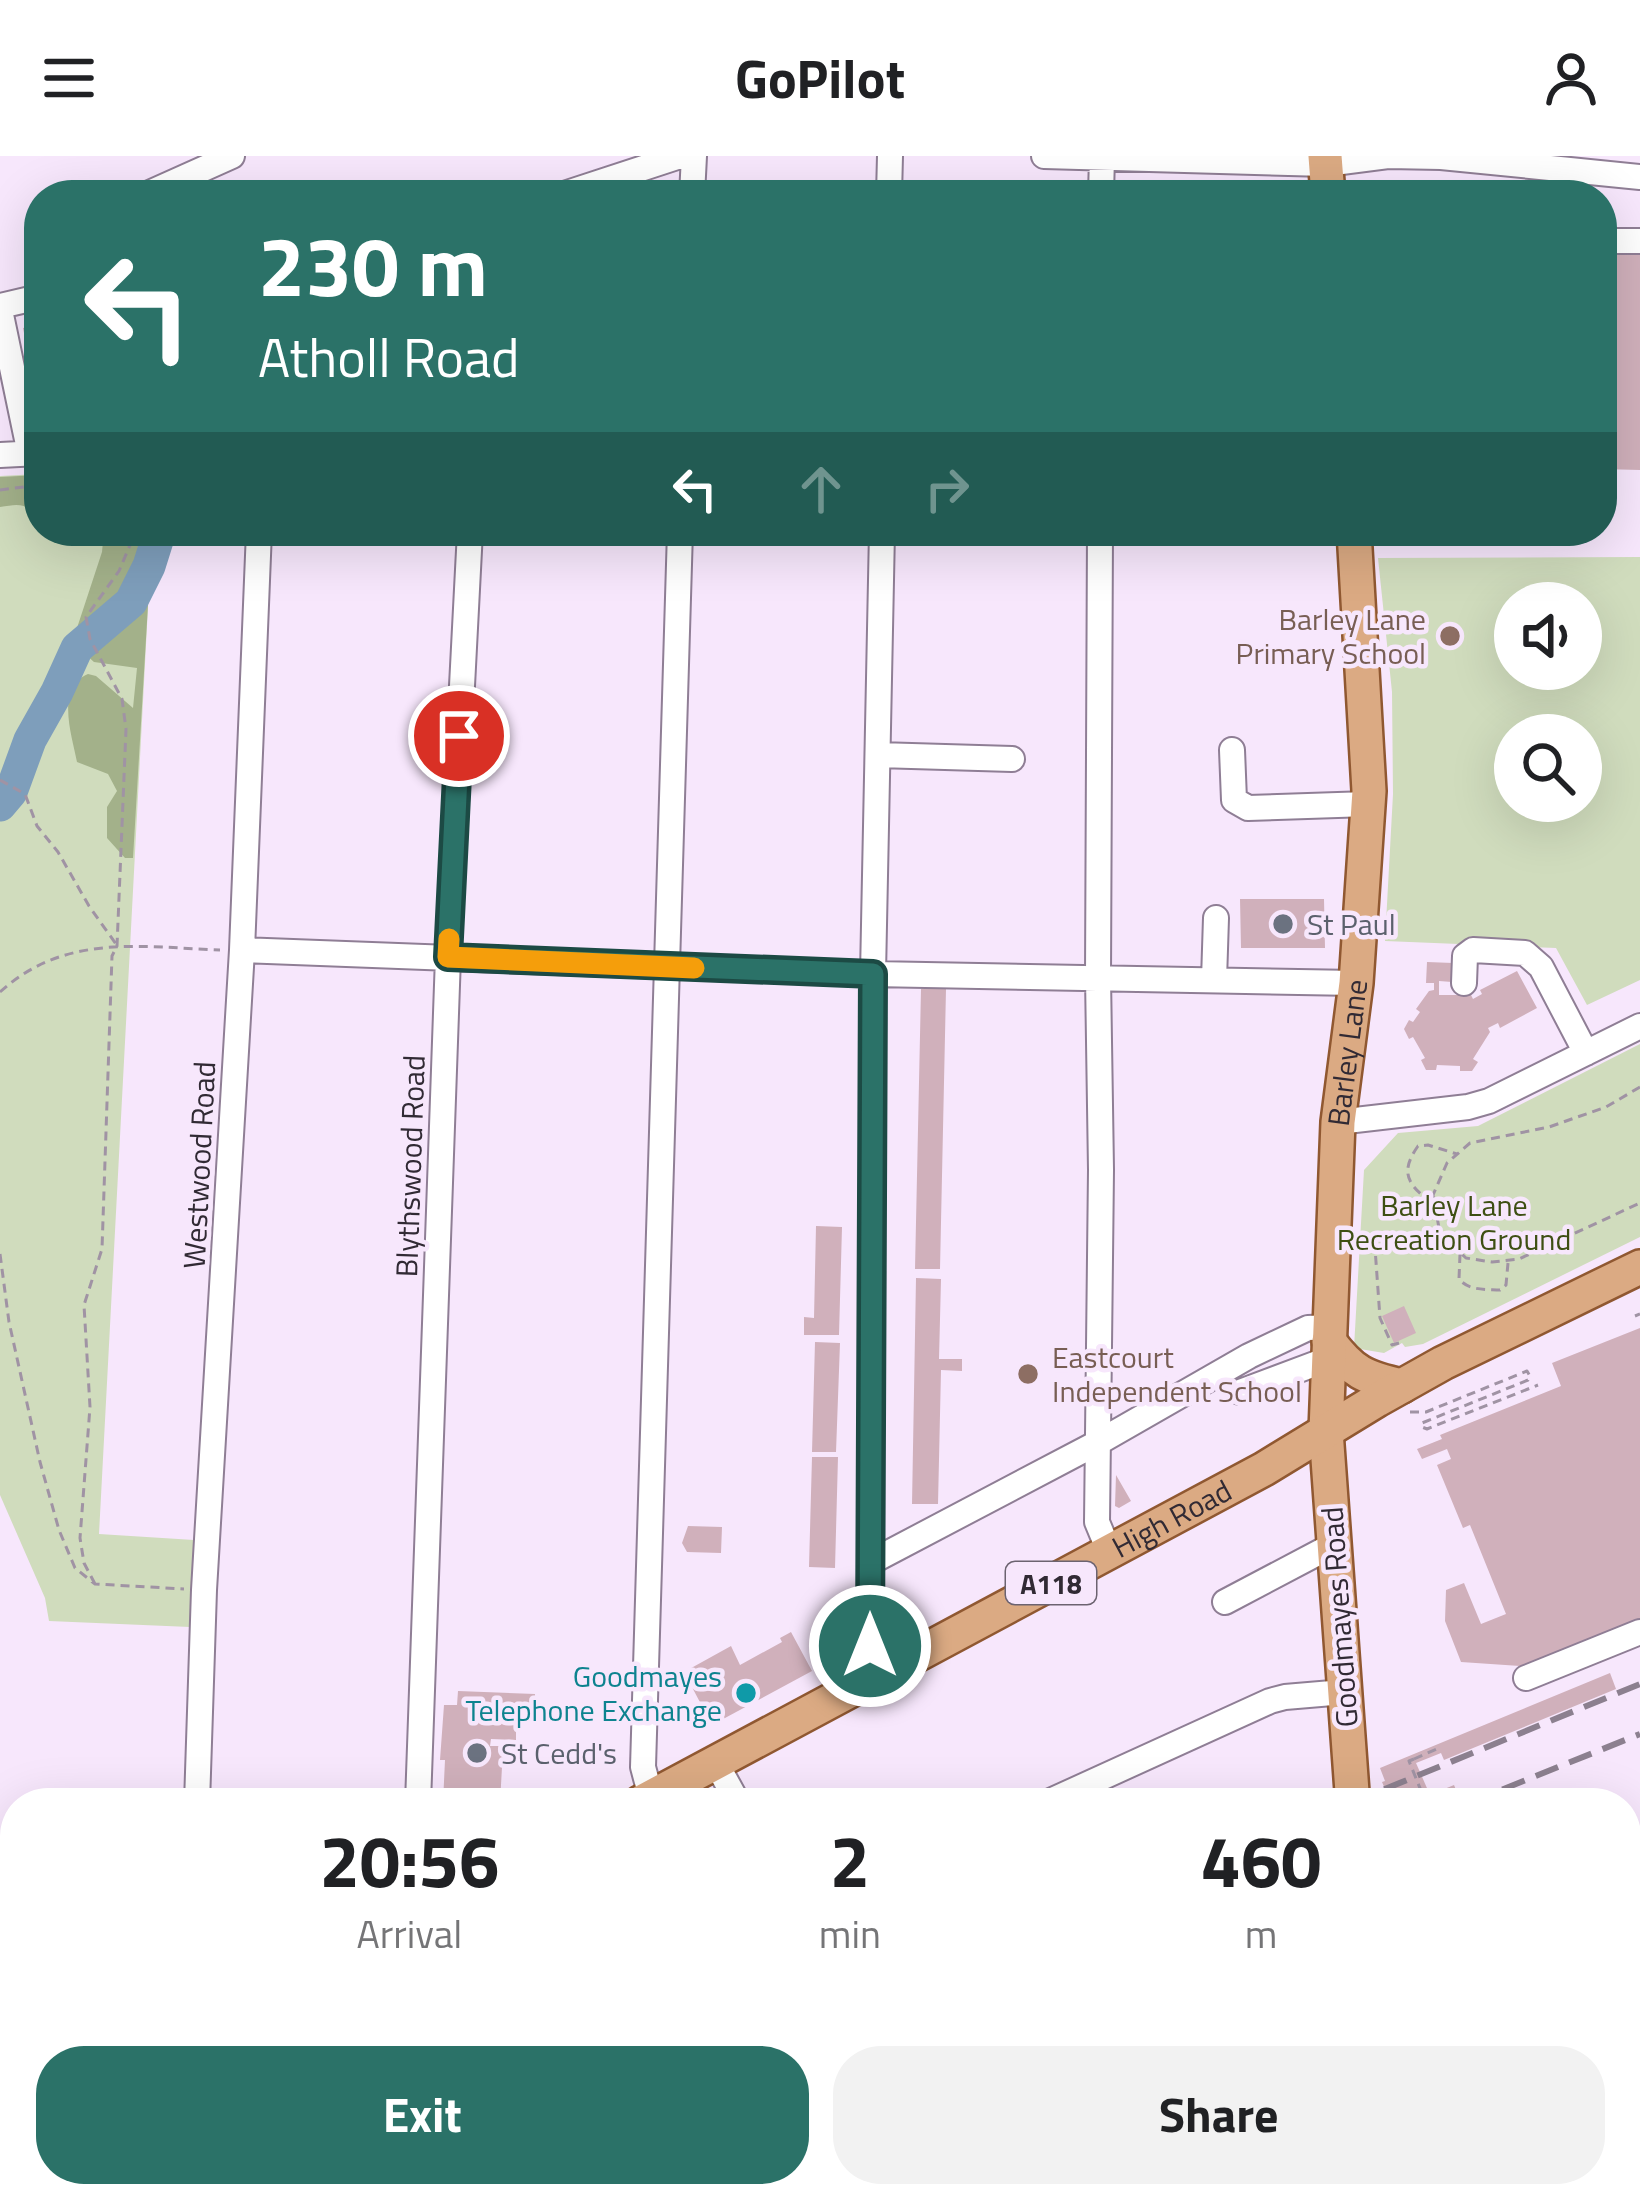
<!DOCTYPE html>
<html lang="en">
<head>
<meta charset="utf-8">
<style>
  :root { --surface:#fff; --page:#f2f2f2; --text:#202124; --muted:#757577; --accent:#2b7268 }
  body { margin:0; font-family:"Titillium Web",sans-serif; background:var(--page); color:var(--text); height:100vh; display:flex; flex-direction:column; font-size:45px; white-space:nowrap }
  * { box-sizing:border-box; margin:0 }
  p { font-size:39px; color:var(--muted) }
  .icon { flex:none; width:66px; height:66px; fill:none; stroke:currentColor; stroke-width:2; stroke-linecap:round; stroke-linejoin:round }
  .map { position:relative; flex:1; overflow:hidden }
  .side { position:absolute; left:0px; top:1632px; width:1641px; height:420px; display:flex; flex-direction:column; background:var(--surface); border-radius:48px 48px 0 0; box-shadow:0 12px 48px #0002 }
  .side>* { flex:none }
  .hud { position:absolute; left:24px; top:24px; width:1593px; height:366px; border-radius:48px; box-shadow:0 12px 48px #0002; background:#2b7268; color:#fff; overflow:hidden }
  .buttons { position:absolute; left:1494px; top:426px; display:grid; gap:24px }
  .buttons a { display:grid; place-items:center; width:108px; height:108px; border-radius:50%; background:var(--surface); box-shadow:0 12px 48px #0002; font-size:60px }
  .pin { position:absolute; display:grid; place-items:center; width:102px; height:102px; color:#fff; margin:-51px; border:6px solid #fff; border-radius:50%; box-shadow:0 3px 12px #0007 }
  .me { position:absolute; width:132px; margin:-66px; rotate:0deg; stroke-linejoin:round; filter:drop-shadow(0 0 9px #0008) }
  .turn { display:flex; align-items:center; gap:42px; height:252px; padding:0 36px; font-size:54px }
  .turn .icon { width:156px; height:156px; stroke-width:2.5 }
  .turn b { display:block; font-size:84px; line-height:102px }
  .lanes { display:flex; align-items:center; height:114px; padding:0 36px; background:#0003; justify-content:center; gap:60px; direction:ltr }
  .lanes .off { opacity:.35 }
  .eta { display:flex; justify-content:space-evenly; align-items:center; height:204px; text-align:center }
  .eta b { font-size:72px; font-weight:700; line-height:84px }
  .cta { display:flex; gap:24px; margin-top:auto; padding:24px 36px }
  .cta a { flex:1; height:138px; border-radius:48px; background:var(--accent); color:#fff; font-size:48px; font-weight:700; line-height:138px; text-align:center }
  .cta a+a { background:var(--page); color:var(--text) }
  header { display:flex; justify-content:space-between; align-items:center; height:156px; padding:0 36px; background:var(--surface); font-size:54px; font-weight:700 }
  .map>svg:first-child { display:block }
  .green { fill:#d0dcbd; fill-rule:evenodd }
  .forest { fill:#a3b18a }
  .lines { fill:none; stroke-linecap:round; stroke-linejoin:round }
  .river { stroke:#7e9ebb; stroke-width:33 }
  .building { fill:#d0b0bb }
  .minor-casing { stroke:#8f7e95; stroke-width:28 }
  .major-casing { stroke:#905831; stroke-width:38 }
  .path { stroke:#a093a4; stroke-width:3; stroke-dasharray:9 6; stroke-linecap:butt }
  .minor { stroke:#fff; stroke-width:24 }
  .major { stroke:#dbaa83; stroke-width:33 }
  .rail { stroke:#8c808f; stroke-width:6; stroke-dasharray:24 12; stroke-linecap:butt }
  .major-bridge-casing { stroke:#905831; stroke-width:38; stroke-linecap:butt }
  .path-bridge { stroke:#a093a4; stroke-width:3; stroke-dasharray:9 6; stroke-linecap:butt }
  .major-bridge { stroke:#dbaa83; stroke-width:33 }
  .route-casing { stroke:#1c4a44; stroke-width:30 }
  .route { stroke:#2b7268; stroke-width:21 }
  .slow { stroke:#f59e0b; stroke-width:21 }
  .education-dot { fill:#8d6e63; stroke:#f7e7fc; stroke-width:4.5 }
  .worship-dot { fill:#6b7280; stroke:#f7e7fc; stroke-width:4.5 }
  .culture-dot { fill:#0f9aa8; stroke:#f7e7fc; stroke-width:4.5 }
  .labels { text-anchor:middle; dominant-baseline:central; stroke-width:9; stroke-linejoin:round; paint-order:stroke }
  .shield { fill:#f7e7fc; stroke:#6c6370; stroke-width:3 }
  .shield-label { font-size:27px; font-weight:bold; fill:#312a34 }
  .education-label { font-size:30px; fill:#785e54; stroke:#f7e7fc; text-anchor:end }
  .worship-label { font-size:30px; fill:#5b616d; stroke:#f7e7fc; text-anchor:start }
  .street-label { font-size:30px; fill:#312a34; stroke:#f7e7fc }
  .park-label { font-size:30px; fill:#3e4f13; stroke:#f7e7fc }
  .culture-label { font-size:30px; fill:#0d838f; stroke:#f7e7fc; text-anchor:end }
</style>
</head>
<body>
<header><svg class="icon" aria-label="menu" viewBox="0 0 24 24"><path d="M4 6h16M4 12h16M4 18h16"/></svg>GoPilot<svg class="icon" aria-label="person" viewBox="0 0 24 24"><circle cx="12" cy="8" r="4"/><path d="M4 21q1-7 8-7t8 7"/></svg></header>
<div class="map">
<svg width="1640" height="2052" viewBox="0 0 1640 2052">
  <rect width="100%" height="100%" fill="#f7e7fc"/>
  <path class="green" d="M39,318V375H153V419L149,432L99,1378L194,1384L190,1471L49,1465L45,1442L0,1339V320Z
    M1640,401V824L1587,849L1556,792L1385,785L1393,638L1392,536L1378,402ZM1515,447H1581V513H1515ZM1515,579H1581V645H1515Z
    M1640,888V1081L1423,1188L1405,1191L1402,1187L1384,1197L1354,1192L1364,1014L1398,977L1478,970Z"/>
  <path class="forest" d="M39,319V361C24,346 18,348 0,351V321Z
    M104,375H153V419L149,432L133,702H125L107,682V651L117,635L108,618L77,606C72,579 55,532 88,518L96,520L133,552L137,512L94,506L84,497L76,475L102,396Z"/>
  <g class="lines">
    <path class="river" d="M0,649L11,636L30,584L57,536L77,492L131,446L149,410L160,375"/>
  </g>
  <path class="building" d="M1602,93L1640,95V314L1602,313Z
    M39,169V184L26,187L23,172Z
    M1240,743H1324L1325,792H1241Z
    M1427,806L1453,807L1452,826L1439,825V839H1471L1473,843L1482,838L1480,834L1517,815L1537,852L1500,872L1498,867L1488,872L1490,876L1473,903L1478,906L1472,915H1460V910L1437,909L1436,914H1426L1421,904L1425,902L1413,881L1409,883L1404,873L1409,864L1413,866L1420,856L1416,853L1429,835L1434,834V827H1426Z
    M921,833H946L940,1113H915Z
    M816,1070L842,1071L839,1179H804V1161L814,1162Z
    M916,1122L941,1123L939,1203H962V1215L941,1214L938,1348H912Z
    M1404,1150L1416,1177L1394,1187L1382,1160Z
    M1640,1172V1464L1524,1520L1520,1510L1461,1506L1445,1465L1446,1434L1464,1427L1481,1468L1506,1458L1470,1369L1463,1372L1437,1309L1451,1303L1447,1293L1422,1303L1417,1293L1442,1283L1440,1279L1561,1230L1552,1207Z
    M815,1186L840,1187L836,1296H812Z
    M812,1301H838L835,1412L809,1411Z
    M1116,1319L1131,1345L1119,1352L1115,1350Z
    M688,1370L722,1371L721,1397L687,1396L682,1387Z
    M791,1476L812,1515L712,1569L684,1516L731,1490L740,1509L782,1486L780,1482Z
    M1610,1517L1616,1533L1444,1604L1441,1597L1416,1607L1430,1639L1454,1629L1459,1641L1445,1647H1391L1382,1626L1385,1625L1380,1612Z
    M458,1535L535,1538L534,1565L516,1564V1584L491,1583L490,1590H514L513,1611H502L500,1647H443L445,1604H440L444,1549H457Z
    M1640,1703V1726L1626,1731V1708Z
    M1640,1797V1819L1626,1825V1802Z
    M65,2037H94L107,2043L103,2052H58Z
    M274,2037H357L360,2042L341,2052H329L324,2042L305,2052H282Z
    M1503,2037H1540L1543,2052H1506Z"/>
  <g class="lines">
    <defs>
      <path id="minor" d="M1044,0L1326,8L1388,0L1441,1L1640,21
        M145,39L232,0
        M561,39L680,0
        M692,39L694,0
        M889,39L890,0
        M1101,39L1102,0
        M1602,85H1640
        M0,150L39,141
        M0,154L30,298
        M0,299L39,297
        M1100,375L1098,821L1101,1014L1097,1366L1109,1395
        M1232,594L1234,644L1248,652L1368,648
        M878,599L1012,603
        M242,794L873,818L1356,827
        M1214,824L1216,762
        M1464,827L1465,800L1473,794L1525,797L1541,811L1586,897
        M1338,966L1468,951L1489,945L1640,870
        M1240,1236L1328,1203
        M871,1406L1099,1286L1249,1200L1308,1172L1330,1171
        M1225,1446L1333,1389
        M881,1518L870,1490L873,818L882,375
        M1526,1522L1640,1476
        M716,1607L738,1647
        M651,1641L643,1611C652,1199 665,787 680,375
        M197,1647L204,1434L242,794L259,375
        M418,1647L448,801L470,375
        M1046,1647L1270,1545L1285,1541L1344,1536
        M1626,1970L1640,1968
        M1380,2037L1382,2052
        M54,2052L61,2037
        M131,2052L139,2037
        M173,2052L194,2044
        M926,2052L966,2037"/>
      <g id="major">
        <path d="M1325,0L1328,39"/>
        <path d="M1329,1185C1352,1216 1365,1222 1402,1230"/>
        <path id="s1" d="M1352,1636L1326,1275L1338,966L1356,827L1369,635L1354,375"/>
        <path id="s2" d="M640,1647L1264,1313L1377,1244L1443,1207L1640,1111"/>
        <path d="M0,1993L15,1985"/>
        <path d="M1397,2037L1399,2052"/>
      </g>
    </defs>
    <use href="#minor" class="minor-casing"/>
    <use href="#major" class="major-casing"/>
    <path class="path" d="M0,334L39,329
      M0,624L25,638L37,670L58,696L89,750L116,788
      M0,836C65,777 140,791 220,794
      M1640,931L1606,951L1549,971L1470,987L1447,1007L1433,1039L1439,1072L1448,1085L1466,1102L1492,1106L1519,1103L1640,1047
      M1432,1047C1408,1029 1399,1017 1418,990L1428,989L1457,998
      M0,1098L9,1166L40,1306L59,1374L75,1412L95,1428L184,1433
      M1460,1098L1459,1123C1469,1135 1485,1133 1500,1134L1506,1129L1508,1107
      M1635,1160L1640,1158
      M1399,1187L1392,1189L1380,1162L1375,1092L1406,1086L1437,1073
      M1410,1256H1426L1527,1215L1530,1220L1528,1224L1422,1267V1271L1427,1273L1538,1229
      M95,1428L84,1407L80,1382L90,1251L84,1149L102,1093L112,800L117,790L126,573L122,543L90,483L86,461L119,415L136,375
      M1414,1603L1439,1592
      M1426,1646L1456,1634"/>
    <use href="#minor" class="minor"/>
    <use href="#major" class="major"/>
    <path class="rail" d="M1351,1647L1640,1528
      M1469,1647L1640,1578
      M413,2052L450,2037
      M475,2052L512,2037"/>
    <defs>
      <path id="major-bridge" d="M1352,1636L1353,1647"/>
    </defs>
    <use href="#major-bridge" class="major-bridge-casing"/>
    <path class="path-bridge" d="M1414,1603L1409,1605L1426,1647"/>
    <use href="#major-bridge" class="major-bridge"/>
  </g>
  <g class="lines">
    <defs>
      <path id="route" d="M459,580L448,801L873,818L870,1490"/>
    </defs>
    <use href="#route" class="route-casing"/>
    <use href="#route" class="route"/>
    <path class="slow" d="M449,783L448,801L694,812"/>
  </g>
  <g class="education-dot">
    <circle cx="1450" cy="480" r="12"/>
    <circle cx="1028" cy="1218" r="12"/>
  </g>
  <g class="worship-dot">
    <circle cx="1283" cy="768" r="12"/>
    <circle cx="477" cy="1597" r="12"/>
  </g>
  <circle class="culture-dot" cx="746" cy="1537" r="12"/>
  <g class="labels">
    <rect class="shield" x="1006" y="1406" width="90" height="42" rx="9"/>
    <g class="shield-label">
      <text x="1051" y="1427">A118</text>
    </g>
    <g class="education-label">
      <text x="1426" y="463">Barley Lane<tspan x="1426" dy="34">Primary School</tspan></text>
      <text x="1052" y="1201" text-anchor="start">Eastcourt<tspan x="1052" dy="34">Independent School</tspan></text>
    </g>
    <g class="worship-label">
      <text x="1307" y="768">St Paul</text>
      <text x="501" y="1597">St Cedd's</text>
    </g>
    <g class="street-label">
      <text stroke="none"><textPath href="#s1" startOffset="741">Barley Lane</textPath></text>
      <text transform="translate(199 1009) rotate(-87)">Westwood Road</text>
      <text transform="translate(410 1010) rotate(-88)">Blythswood Road</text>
      <text stroke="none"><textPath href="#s2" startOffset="603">High Road</textPath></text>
      <text transform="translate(1339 1461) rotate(-94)">Goodmayes Road</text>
    </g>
    <g class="park-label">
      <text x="1454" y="1049">Barley Lane<tspan x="1454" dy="34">Recreation Ground</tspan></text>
    </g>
    <g class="culture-label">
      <text x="722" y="1520">Goodmayes<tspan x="722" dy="34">Telephone Exchange</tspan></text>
    </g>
  </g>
</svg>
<div class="buttons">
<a><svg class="icon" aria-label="sound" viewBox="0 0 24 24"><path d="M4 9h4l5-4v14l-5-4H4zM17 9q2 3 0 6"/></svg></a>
<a><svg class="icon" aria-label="search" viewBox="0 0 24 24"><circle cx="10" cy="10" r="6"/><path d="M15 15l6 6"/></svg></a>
</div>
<div class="pin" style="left:459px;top:580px;background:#d93025"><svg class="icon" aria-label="arrive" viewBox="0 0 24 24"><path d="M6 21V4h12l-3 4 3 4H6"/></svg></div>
<svg class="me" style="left:870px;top:1490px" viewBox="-20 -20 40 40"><circle r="17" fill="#2b7268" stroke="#fff" stroke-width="3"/><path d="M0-11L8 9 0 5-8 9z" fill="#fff"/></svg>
<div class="hud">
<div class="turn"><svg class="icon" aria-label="left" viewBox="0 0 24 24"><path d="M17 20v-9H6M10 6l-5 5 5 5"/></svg><div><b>230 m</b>Atholl Road</div></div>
<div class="lanes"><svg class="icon" aria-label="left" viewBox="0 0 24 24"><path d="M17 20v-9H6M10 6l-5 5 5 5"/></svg><svg class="icon off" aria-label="ahead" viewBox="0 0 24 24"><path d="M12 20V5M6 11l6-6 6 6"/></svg><svg class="icon off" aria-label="right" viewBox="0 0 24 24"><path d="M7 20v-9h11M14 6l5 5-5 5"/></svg></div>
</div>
<section class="side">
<div class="eta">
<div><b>20:56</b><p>Arrival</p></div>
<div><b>2</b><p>min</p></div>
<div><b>460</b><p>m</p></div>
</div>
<div class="cta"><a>Exit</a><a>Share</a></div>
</section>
</div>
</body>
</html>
